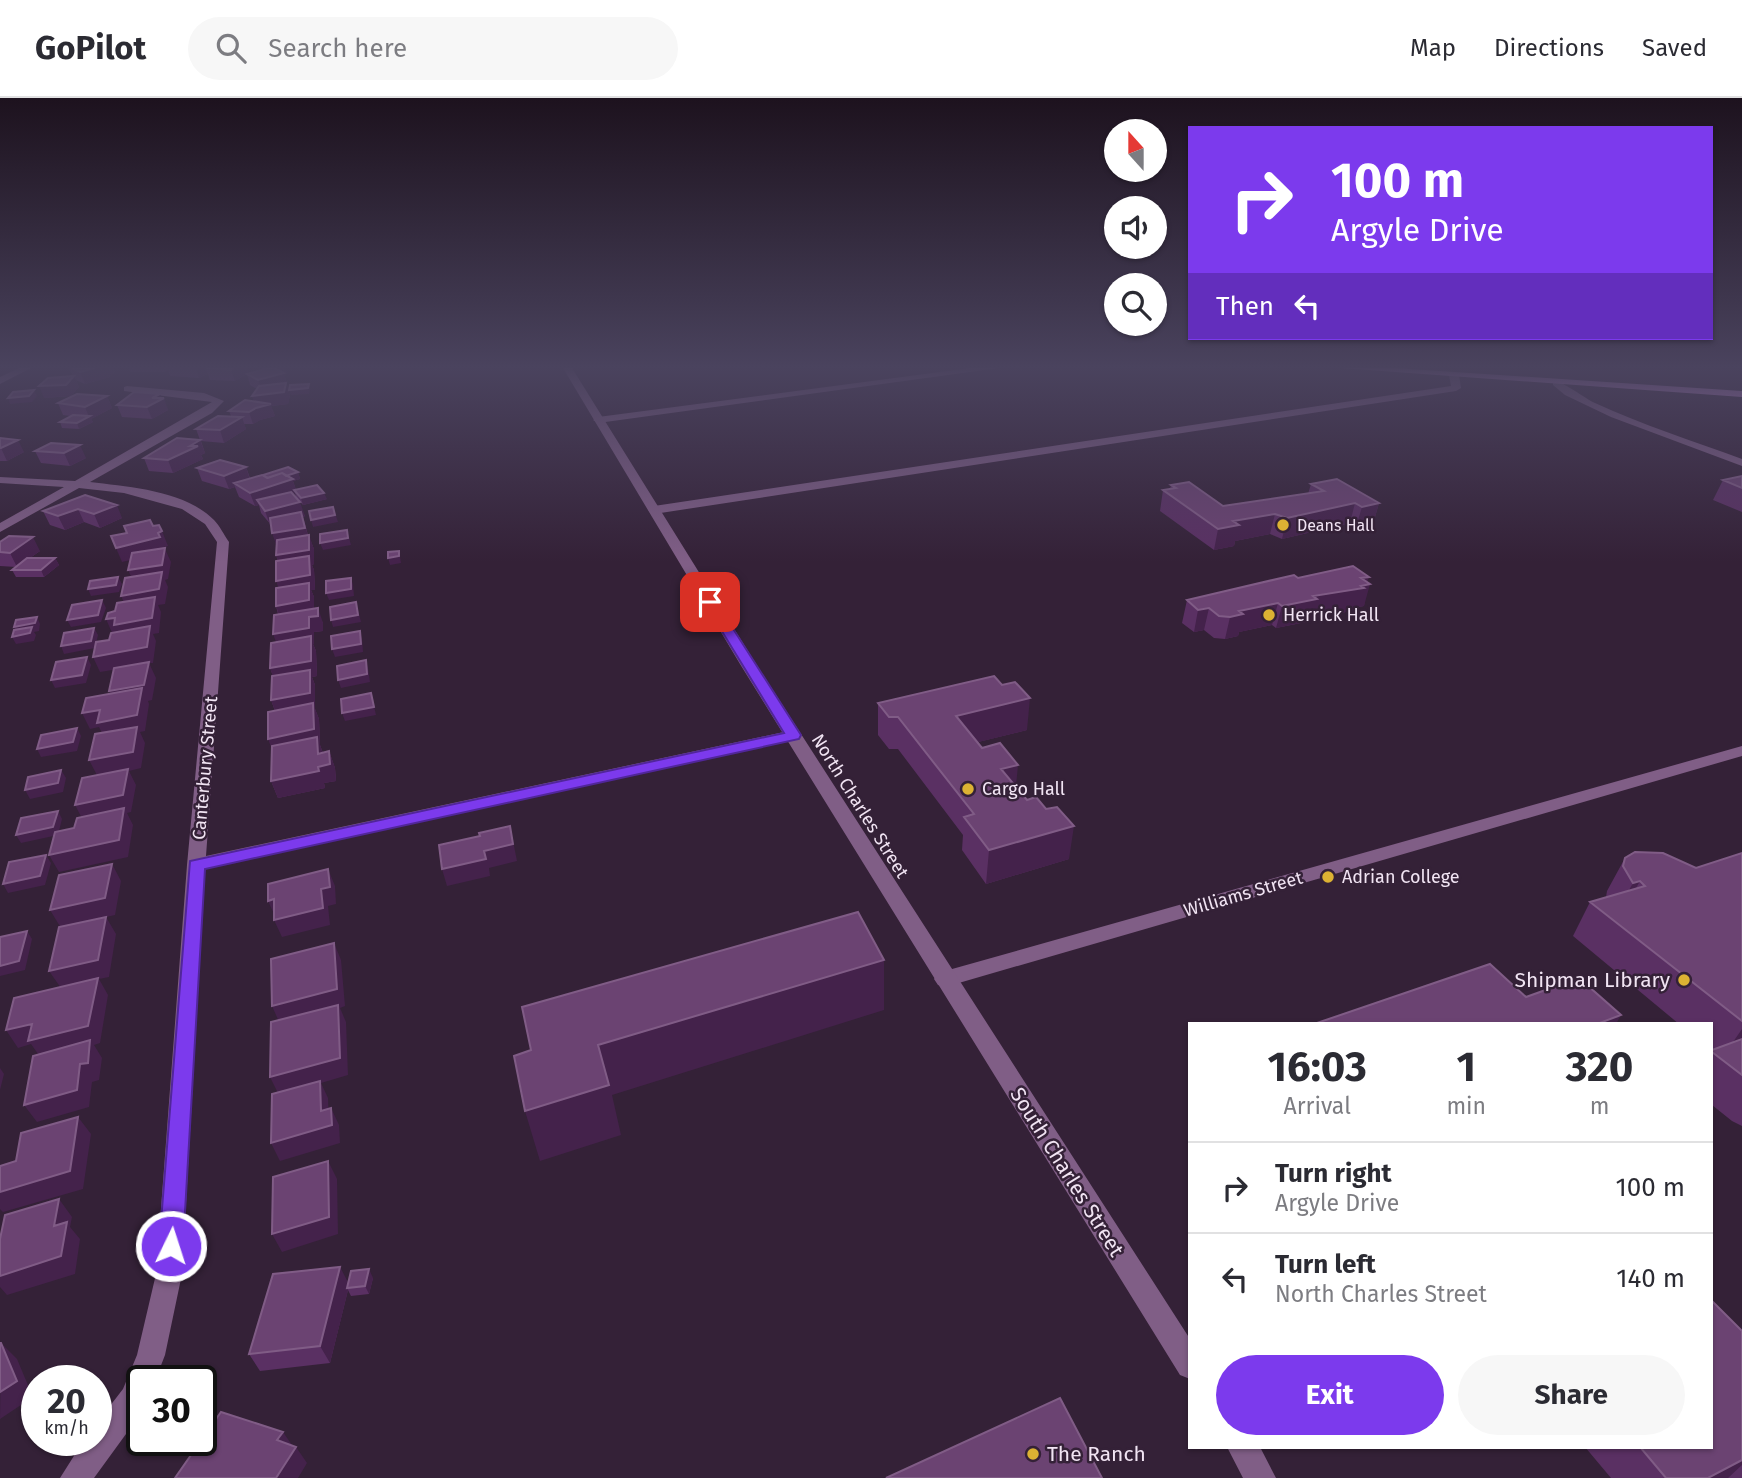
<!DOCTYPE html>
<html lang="en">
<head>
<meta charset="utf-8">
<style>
  :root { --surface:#fff; --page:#f7f7f7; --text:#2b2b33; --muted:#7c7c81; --line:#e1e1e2; --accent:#7c3aed }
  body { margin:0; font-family:"Fira Sans",sans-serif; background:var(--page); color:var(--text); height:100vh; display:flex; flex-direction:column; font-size:26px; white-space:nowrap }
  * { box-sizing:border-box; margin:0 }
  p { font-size:23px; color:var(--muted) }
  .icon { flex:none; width:38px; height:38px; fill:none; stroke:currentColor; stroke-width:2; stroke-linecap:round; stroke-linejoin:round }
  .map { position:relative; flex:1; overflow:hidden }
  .panel { position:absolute; left:1188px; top:924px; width:525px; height:427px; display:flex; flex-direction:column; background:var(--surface); border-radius:0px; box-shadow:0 2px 5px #0004 }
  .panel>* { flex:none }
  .banner { position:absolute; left:1188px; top:28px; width:525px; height:214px; border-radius:0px; box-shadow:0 2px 5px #0004; background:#7c3aed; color:#fff; overflow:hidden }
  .needle { width:46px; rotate:339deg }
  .fabs { position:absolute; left:1104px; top:21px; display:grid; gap:14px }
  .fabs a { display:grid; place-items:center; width:63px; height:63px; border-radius:50%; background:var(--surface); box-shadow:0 2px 5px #0004; font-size:35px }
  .speed { position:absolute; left:21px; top:1267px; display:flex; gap:14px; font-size:35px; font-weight:700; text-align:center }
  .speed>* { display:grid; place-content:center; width:91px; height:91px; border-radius:50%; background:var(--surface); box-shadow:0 2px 5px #0004; line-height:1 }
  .speed small { font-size:18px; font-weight:400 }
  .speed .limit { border:4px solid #111; border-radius:10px; background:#fff; color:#111 }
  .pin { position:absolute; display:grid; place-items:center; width:60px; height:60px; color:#fff; margin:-30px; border-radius:14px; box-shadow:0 4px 10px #0006 }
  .me { position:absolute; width:77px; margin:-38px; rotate:4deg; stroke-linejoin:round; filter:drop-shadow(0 0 5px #0008) }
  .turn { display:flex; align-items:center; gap:24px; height:147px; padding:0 28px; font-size:32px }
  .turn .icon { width:91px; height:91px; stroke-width:2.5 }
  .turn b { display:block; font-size:49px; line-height:60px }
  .then { display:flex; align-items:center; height:66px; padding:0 28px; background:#0003; gap:14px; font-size:26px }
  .eta { display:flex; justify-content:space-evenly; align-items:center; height:119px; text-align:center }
  .eta b { font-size:42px; font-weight:700; line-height:49px }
  .cta { display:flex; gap:14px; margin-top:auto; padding:14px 28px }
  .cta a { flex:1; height:80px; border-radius:42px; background:var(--accent); color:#fff; font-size:28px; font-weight:700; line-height:80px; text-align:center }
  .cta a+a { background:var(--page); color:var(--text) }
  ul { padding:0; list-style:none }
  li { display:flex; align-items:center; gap:21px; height:91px; padding:0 28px; border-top:2px solid var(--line) }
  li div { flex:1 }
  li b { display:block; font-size:26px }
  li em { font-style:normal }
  header { display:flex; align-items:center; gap:42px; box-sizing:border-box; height:98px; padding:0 35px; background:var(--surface); border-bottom:2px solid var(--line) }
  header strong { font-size:33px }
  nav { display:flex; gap:38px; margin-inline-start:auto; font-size:24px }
  .search { width:490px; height:63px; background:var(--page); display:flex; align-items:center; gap:18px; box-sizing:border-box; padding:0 24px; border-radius:38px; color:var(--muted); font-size:26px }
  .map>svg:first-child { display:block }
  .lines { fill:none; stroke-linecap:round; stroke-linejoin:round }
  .minor { fill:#805e86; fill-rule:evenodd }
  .tertiary { fill:#805e86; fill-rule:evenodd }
  .primary { fill:#d791e4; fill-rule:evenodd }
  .wall { fill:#5a3063 }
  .shaded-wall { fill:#44224b }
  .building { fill:#6b4372; stroke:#805c86; stroke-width:2 }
  .route { fill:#7c3aed; stroke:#51269a; stroke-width:2 }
  .poi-dot { fill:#dcb233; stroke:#342137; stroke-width:2.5 }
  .labels { text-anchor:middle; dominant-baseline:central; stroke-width:5; stroke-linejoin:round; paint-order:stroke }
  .far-poi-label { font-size:16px; fill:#f1e4f3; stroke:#342137; text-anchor:start }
  .poi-label { font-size:18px; fill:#f1e4f3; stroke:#342137; text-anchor:start }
  .street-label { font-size:18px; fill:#f1e4f3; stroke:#342137 }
  .near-poi-label { font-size:21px; fill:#f1e4f3; stroke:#342137; text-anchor:end }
  .near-street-label { font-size:21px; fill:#f1e4f3; stroke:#342137 }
</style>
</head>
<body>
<header>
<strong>GoPilot</strong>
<div class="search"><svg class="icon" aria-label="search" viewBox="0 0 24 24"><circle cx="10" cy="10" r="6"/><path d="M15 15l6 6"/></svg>Search here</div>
<nav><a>Map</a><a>Directions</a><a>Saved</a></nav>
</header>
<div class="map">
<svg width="1742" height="1380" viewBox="0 0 1742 1380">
  <rect width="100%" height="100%" fill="#342137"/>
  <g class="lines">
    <path class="minor" d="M19,270H31L0,286V279Z
      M970,270H999L598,325L593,322L598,319Z
      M1454,274L1459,277L1461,290L1456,293L654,416L648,412L654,408L1451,288L1449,277Z
      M1553,283C1562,282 1584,300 1595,305C1643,327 1693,343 1742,361V368L1611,319L1565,297L1553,287Z
      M127,288L204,295L224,303L212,315L90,384C129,389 184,392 214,422C220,428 224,437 229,444L206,758L793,632L801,637L793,642L205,771L182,1176L165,1257L155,1283H142V1314L94,1380H60L84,1342H96V1326L123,1291L137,1257L156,1176L187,767L217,444L205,426L182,411L124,395L79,390L0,434V425L64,389L0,385V379L75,383L212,304L124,293V289Z
      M1742,648V658L945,889L938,887L934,881L938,875L945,873Z"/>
    <path class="tertiary" d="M563,270H572L756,566L1190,1241V1281L1180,1277L740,566Z
      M1227,1349H1260L1276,1380H1243Z"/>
    <path class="primary" d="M1341,270H1395L1742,293V299Z"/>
  </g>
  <path class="wall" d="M69,270H113L115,275L109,276L110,279L85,286L76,282L79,289L71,298L44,300L73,278Z
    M129,270H247L248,275L262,272V270L288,275L284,276L290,297L288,306L271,308L275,318L260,322L253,326H244L246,331L224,345L201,343L205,355L201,357L203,361L173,375L149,373L144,360L200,342L196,331L231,318L229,313L254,303L252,298L257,291L250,287L247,276L235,283L210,282L208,276L199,280L170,278L168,272L165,274H131Z
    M107,298L112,310L91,321L93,324L79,331L62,330L60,324L70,318L63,317L58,305Z
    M162,300L168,312L152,321L122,319L117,307Z
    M0,340L24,354L7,363H0Z
    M51,345L86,360L70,368L41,365L35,353Z
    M246,369L250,380L298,374L300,381L293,383L296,392L327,401L303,407L296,399L295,395L293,396L305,418L303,419L308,437L314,451V466L312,467L314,472L315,492H311L314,499V510L323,525V533L314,534V546H313L316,553L317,578L312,579L315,587V611L319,621L320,647L323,655L329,653L335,670L336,683L324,685L325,690L278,700L271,683L275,613L271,602L273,578L270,570L276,544L278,516L276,508L278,490V463L276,457L277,448L271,427L261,415L259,407L255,408L239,399L235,389L229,391L202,383L197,370Z
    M1742,378V414L1713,402L1723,382Z
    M1311,386L1379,405L1373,426L1356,429L1350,425L1282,441L1270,436L1235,443L1234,448L1214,452L1160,413L1163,392L1170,391L1171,387L1223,408L1308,396Z
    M85,397L122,420L100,430L84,424L65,432L50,427L43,413Z
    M0,444L40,453L30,460H55L59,467L44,479H16L12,472L16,469L0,468Z
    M1298,480L1367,484L1364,508L1358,509L1357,512L1312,520L1311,523L1276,530L1272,527L1239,534L1238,538L1225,541L1214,540L1204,532L1194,534L1182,525L1187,502Z
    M878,605L1027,632L978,644L1016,689L1069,761L986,786L962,752L963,737L898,651H889L878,637Z
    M1742,755V1028L1732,1023L1712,1007V926H1679L1573,838L1590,804L1606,799L1607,793L1625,760L1696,770Z
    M373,1180L369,1196L351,1198L348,1192L330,1265L260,1273L249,1256L348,1184Z
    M1742,1233V1380H1611L1585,1349H1712Z"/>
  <path class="shaded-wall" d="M95,270H113L115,275L109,276L110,279L85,286L80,274Z
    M196,270H214L206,271L208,276L199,280Z
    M233,270H247L248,275L235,283L231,272Z
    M281,270H286L288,275L284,276L290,297L288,306L271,308L275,318L260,322L253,326L249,314L256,310L252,298L262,293L258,282L269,273Z
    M74,278L79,289L71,298L44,300L39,288Z
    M309,286L310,291L309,296L291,297L289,292Z
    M34,292L37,298L32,304L10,306L8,300Z
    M160,296L162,301L164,300L168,312L152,321L147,309L152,300Z
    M107,298L112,310L91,321L93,324L79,331L77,325L89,319L85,309Z
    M242,319L246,331L224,345L220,332Z
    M18,342L24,354L7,363L1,350Z
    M200,342L205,355L201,357L203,361L173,375L168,362Z
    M80,347L86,360L70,368L64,355Z
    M246,369L250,382L234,385L235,389L229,391L224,378Z
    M298,374L300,381L293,383L297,395L294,392L295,395L260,407L257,402L259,407L255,408L250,395L272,382Z
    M324,395L327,401L303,407L301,400Z
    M300,404L305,418L303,419L309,442V437L314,451V466L312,467L314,472L315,492H311L314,499V517L281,523L276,508L281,497L276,483L281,472L276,457L277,449L272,435L302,419L270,427L265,413Z
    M1355,405L1350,425L1282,441L1287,420Z
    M1379,405L1373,426L1356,429L1362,409Z
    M117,407L122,420L100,430L94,416Z
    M333,409L338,424L313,429L311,422Z
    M78,411L84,424L65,432L58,418Z
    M1275,416L1270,436L1235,443L1234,448L1214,452L1218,431L1233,423Z
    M347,432L351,447L323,452L320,445Z
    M162,433L168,448L164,449L171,464L168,481L165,482L168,489L165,506L158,507L161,514L159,535L153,536L156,543L153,565H149L156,580L152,602L148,603L149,606L145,633L140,634L145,645L141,670L129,673L136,687L131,714L127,715L133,727L128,759L59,774L49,757L84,724L75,707L98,679L89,662L105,641L99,629L90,631L82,615L117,609L109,593L149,566L100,574L93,559L147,549L113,537L106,521L128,513L121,498L135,487L128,472L164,454L122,464L116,450Z
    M33,439L40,453L17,469L10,455Z
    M399,453L401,465L390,467L388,460Z
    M55,460L59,467L44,479L41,472Z
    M118,479L122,486L119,494L91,498L88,491Z
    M1369,479L1366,487L1370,486L1364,508L1358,509L1357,512L1312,520L1311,523L1276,530L1282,508L1313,498L1361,480Z
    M351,480L353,487L354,498L329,502L326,495Z
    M102,502L106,510L101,524L71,529L67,522Z
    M356,504L361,524L333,529L331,522Z
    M1278,505L1272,527L1239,534L1238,538L1225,541L1230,519L1239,513Z
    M318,510L323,525V533L314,534V546H313L316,553L317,578L312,579L315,587V611L319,621L320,647L323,655L329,653L335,670L336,683L324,685L325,690L278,700L271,683L274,657L268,641L277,618L271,602L276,586L270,570L279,552L273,536L309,519Z
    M1209,510L1204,532L1194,534L1198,512Z
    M37,519L40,526L39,533L34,534L36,537L34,543L16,546L12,539L18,536L14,529Z
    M94,530L98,537L95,550L64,556L61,548Z
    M360,533L362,541L363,554L335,559L332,551Z
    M87,559L91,567L86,585L55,590L51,582Z
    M366,562L368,570L370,584L341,590L338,582Z
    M371,595L376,617L345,623L342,615Z
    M1030,600L1027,632L954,650L956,618Z
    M77,630L81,638L77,653L41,659L37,651Z
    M1018,667L1015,699L1001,671Z
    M61,672L66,680L63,694L30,701L25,692Z
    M58,713L62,721L58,737L21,745L16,737Z
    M510,728L517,763L489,770L490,778L447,788L442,771L484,753Z
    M1074,728L1069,761L986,786L989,752Z
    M46,757L51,765L45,787L8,795L3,786Z
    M112,766L121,783L115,817L106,819L116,836L109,879L99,881L108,897L100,945L94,947L102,960L99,982L92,984L89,1009L37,1024L24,1007L41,960L31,946L18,950L6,932L61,890L49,873L61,830L50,812Z
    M328,771L335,788L336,806L328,808L330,827L282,839L274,822L321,791Z
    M1640,783L1621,817L1614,819L1633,785Z
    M274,801L276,820L268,803Z
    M27,833L32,841L25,872L0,878V868Z
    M334,845L341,862L345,908L340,910L346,924L348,977L321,985L328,1000L329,1028L331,1010L339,1027L340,1045L280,1063L271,1045L279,997L270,979L280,926L272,908Z
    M884,862V912L612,997L621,1037L540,1063L525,1013L598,947Z
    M1621,917L1616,926H1597Z
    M1742,931V941L1722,960Z
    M0,970L4,976L0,992Z
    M78,1019L91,1036L83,1091L3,1114L0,1111V1094Z
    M328,1063L337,1081L338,1136L282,1154L272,1136Z
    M59,1101L72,1119L70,1129L80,1141L75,1176L7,1197L0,1189V1178L54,1128Z
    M340,1169L349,1186L347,1190L348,1192L330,1265L320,1248Z
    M369,1171L373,1180L369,1196L365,1188Z
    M1,1245L17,1261L33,1299L0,1321Z
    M283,1334L294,1350L277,1342Z
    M296,1349L307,1365L298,1380H276Z
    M1742,1362V1367L1728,1380H1708Z"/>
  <path class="building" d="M72,270H95L80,274Z
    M206,270H233L231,272Z
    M268,270H274L284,275L258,282L247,276Z
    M74,278L66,287L39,288L48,280Z
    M286,285L284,294L252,298L259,288Z
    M309,286L308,290L289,292L290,287Z
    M34,292L29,298L8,300L13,294Z
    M134,294L160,296L152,300H164L147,309L117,307Z
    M77,296L107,298L85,309L58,305Z
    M245,302L271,306L256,310L249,314L229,313Z
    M73,317L90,318L77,325L60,324Z
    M218,318L242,319L220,332L196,331Z
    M0,340L18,342L1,350H0Z
    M177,340L200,342L190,348H198L168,362L144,360Z
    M51,345L80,347L64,355L35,353Z
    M220,362L246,369L224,378L197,370Z
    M288,369L298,374L286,378L282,375L268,380L263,377Z
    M282,375L293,381L250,395L234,385L262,377L267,380Z
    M1742,378V390L1723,382Z
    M1337,381L1379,405L1362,409L1355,405L1287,420L1275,416L1233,423L1239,427L1218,431L1163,392L1176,390L1171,387L1189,384L1223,408L1324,393L1311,386Z
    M317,387L324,395L301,400L294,392Z
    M291,394L300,404L265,413L257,402Z
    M85,397L117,407L94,416L78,411L58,418L43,413Z
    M333,409L335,417L311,422L309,413Z
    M301,414L305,430L272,435L270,420Z
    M150,422L153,428L159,427L162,433L158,435L160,439L116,450L111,438L127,435L124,428Z
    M347,432L348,440L320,445V436Z
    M309,437V452L276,457L277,442Z
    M9,438L33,439L10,455L0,454V444Z
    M165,450L162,467L128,472L132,455Z
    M399,453V458L388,460V454Z
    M309,458L310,477L276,483V463Z
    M27,460H55L41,472H12Z
    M1353,468L1369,479L1361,480L1370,486L1361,488L1364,490L1313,498L1317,501L1282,508L1278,505L1239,513L1243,516L1230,519L1219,518L1209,510L1198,512L1187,502L1294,477L1298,480Z
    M162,474L159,491L121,498L125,480Z
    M118,479L116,487L88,491L90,483Z
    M351,480V491L326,495V483Z
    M309,485V502L276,508V490Z
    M155,499L152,520L114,527L115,520L106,521L108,515L115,513L117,505Z
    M102,502L98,517L67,522L72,507Z
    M356,504L358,517L331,522L330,509Z
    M318,510V518L309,519V530L273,536L274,517Z
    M37,519L35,525L14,529L16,522Z
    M150,528L147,549L93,559L96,544L109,542L111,535Z
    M32,529L30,535L12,539L14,532Z
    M94,530L91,543L61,548L64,535Z
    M360,533L361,546L332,551L331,538Z
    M311,538V563L270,570L271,545Z
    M87,559L82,577L51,582L56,564Z
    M366,562L367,576L338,582L337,568Z
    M149,564L144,587L109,593L114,570Z
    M310,572V595L271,602L272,578Z
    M994,578L1002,587L1015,584L1030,600L956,618L982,650L1000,645L1018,667L1001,671L1027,702L1036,699L1046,711L1057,709L1074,728L989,752L964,719L974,716L898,619H889L878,605Z
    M142,590L137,617L97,625L100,612L82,615L86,600Z
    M371,595L374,609L342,615L341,601Z
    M313,605L314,631L268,641V614Z
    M137,629L133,654L89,662L95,636Z
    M77,630L73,644L37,651L41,637Z
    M317,639L318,656L329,653L330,666L318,669L319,673L271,683L272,648Z
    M128,671L123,697L75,707L82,680Z
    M61,672L58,685L25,692L28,679Z
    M124,710L119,742L49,757L55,734L74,730L77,720Z
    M58,713L53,729L16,737L21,720Z
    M510,728L513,746L484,753L486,761L442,771L439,747L480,738L479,735Z
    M1635,754L1663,755L1696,770L1742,755V923L1590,804L1645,788L1640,783L1633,785L1623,768L1625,760Z
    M46,757L40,778L3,786L9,764Z
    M112,766L105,800L50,812L59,777Z
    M328,771L330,789L321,791L323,810L274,822V801L268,803V786Z
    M858,814L884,862L598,947L609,987L525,1013L514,958L531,952L522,909Z
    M106,819L98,862L49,873L59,829Z
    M27,833L19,863L0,868V839Z
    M334,845L337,891L272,908L271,861Z
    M1490,866L1526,899L1579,880L1621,917L1597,926H1314Z
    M98,880L88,928L28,943L32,926L6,932L14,900Z
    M338,907L340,960L270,979L271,924Z
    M1742,941V977L1712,954V952Z
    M90,942L88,965L80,966L77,992L24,1007L33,958Z
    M320,983L321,1013L331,1010L332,1027L271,1045L272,996Z
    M78,1019L70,1073L0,1094V1068L16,1063L21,1035Z
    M328,1063L329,1119L272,1136L273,1079Z
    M59,1101L54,1128L67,1124L61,1158L0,1178V1141L5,1117Z
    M340,1169L320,1248L249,1256L273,1176Z
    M369,1171L365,1188L347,1190L351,1173Z
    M1712,1203L1742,1233V1362L1708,1380H1666L1640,1349H1712Z
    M0,1245H1L17,1283L0,1294Z
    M1060,1300L1102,1380H886Z
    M221,1314L283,1334L277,1342L296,1349L276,1380H175Z"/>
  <linearGradient id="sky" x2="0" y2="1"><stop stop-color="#1d121e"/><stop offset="0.58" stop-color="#4a435e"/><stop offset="1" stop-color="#4a435e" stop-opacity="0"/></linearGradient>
  <rect width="1742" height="464" fill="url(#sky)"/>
  <path class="route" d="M706,501L716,504L801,637L799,641L205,771L183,1148L180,1156L171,1160L163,1156L159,1148L190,763L784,635L704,504Z"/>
  <g class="poi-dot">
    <circle cx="1283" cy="427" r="7"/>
    <circle cx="1269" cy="517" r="7"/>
    <circle cx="968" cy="691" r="7"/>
    <circle cx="1328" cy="779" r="7"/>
    <circle cx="1684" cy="882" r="7"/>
    <circle cx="1033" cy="1356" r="7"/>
  </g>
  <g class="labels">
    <g class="far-poi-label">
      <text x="1297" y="427">Deans Hall</text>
    </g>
    <g class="poi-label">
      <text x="1283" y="517">Herrick Hall</text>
      <text x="982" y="691">Cargo Hall</text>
      <text x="1342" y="779">Adrian College</text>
    </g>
    <g class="street-label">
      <text transform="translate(205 670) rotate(-85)">Canterbury Street</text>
      <text transform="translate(860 708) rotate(58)">North Charles Street</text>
      <text transform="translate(1243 796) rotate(-16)">Williams Street</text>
    </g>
    <g class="near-poi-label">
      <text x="1670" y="882">Shipman Library</text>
      <text x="1047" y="1356" text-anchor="start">The Ranch</text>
    </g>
    <g class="near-street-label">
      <text transform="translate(1067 1074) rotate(58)">South Charles Street</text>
    </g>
  </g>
</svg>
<div class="fabs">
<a><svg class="needle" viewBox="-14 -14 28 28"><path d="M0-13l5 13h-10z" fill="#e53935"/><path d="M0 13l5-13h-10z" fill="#7c7c81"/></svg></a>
<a><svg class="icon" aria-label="sound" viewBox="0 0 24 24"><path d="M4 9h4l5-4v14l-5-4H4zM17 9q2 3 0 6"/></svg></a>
<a><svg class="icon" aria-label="search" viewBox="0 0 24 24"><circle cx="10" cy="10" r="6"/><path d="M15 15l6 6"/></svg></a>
</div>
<div class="speed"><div>20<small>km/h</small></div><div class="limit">30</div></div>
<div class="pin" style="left:710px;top:504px;background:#d93025"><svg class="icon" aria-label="arrive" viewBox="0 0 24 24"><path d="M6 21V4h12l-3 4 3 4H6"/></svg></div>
<svg class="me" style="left:171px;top:1148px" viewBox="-20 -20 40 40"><circle r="17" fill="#7c3aed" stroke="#fff" stroke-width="3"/><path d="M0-11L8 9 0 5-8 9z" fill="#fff"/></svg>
<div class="banner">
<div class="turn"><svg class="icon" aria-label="right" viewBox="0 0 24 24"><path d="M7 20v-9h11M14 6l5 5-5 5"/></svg><div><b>100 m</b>Argyle Drive</div></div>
<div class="then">Then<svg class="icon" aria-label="left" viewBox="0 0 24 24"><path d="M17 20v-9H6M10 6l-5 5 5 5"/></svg></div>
</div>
<section class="panel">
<div class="eta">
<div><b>16:03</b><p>Arrival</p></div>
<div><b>1</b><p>min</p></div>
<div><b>320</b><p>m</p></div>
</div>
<ul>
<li><svg class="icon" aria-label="right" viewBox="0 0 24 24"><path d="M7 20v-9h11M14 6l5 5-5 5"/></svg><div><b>Turn right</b><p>Argyle Drive</p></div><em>100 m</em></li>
<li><svg class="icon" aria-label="left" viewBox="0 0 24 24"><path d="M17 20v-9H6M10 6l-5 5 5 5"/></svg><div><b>Turn left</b><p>North Charles Street</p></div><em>140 m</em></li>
</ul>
<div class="cta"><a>Exit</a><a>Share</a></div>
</section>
</div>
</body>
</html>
